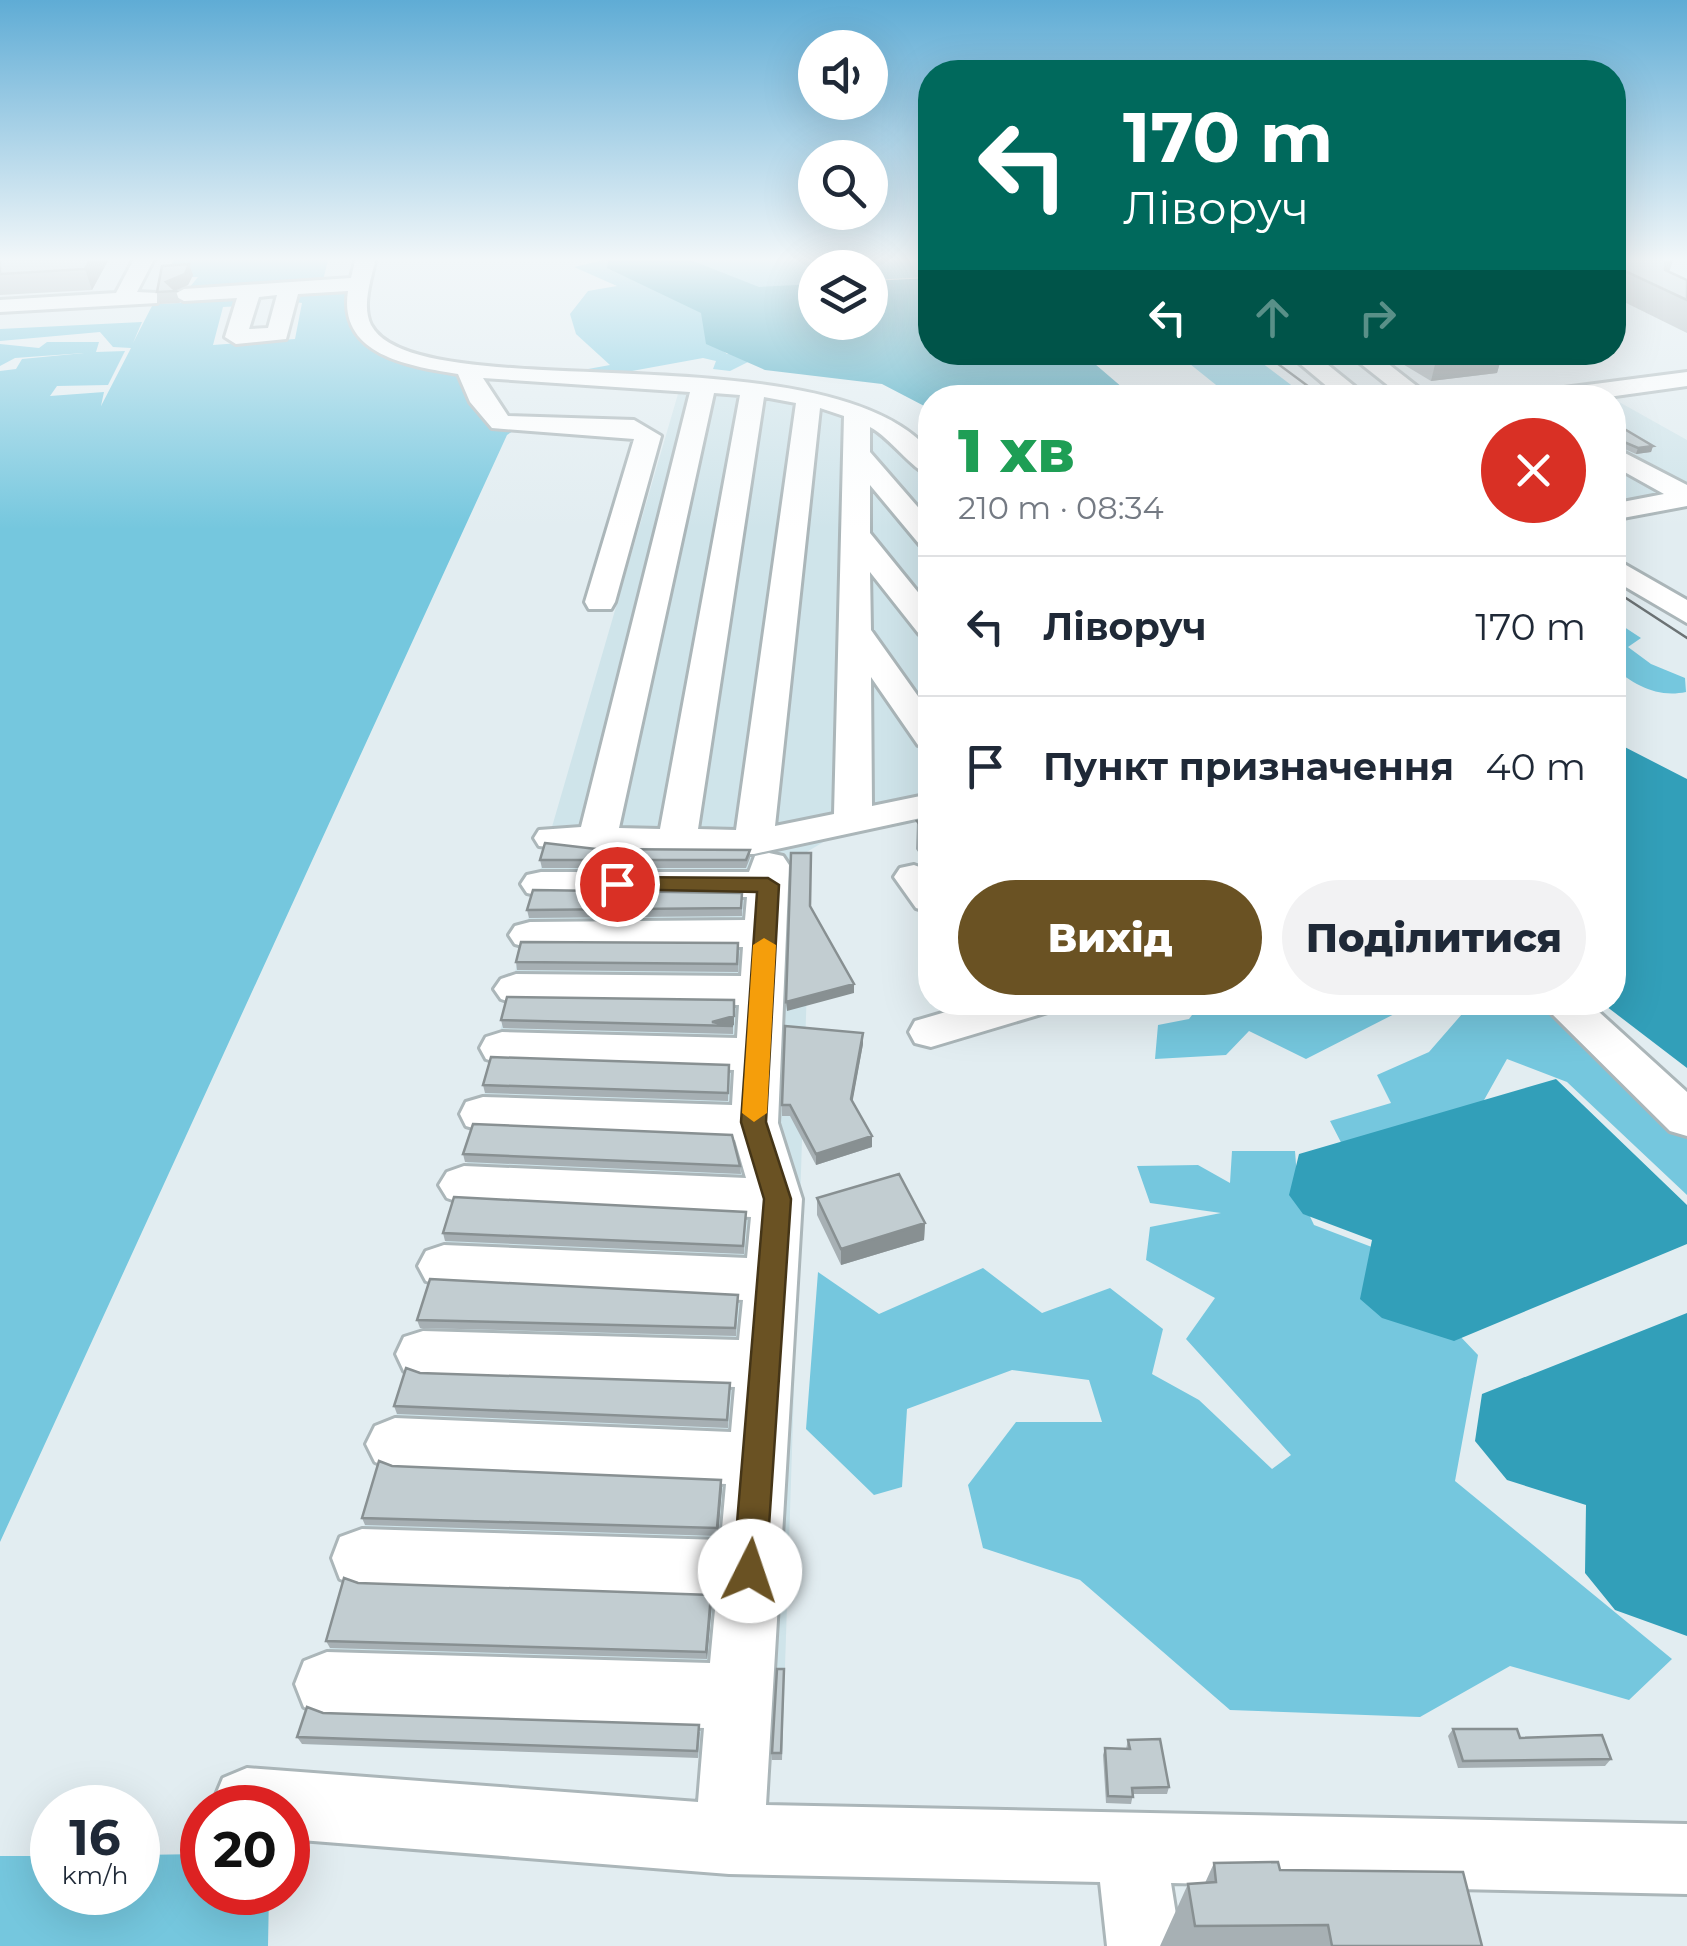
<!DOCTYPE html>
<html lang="uk">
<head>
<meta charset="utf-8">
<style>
  :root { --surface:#fff; --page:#f2f2f3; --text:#1f2937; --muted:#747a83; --line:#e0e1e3; --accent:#6a5223 }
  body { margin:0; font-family:Montserrat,sans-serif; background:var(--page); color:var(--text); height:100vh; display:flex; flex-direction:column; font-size:38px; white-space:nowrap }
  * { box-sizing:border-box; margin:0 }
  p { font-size:32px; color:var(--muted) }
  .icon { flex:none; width:55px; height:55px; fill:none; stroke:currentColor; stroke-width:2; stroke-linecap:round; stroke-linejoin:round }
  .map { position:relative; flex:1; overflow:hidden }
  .panel { position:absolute; left:918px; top:385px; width:708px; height:630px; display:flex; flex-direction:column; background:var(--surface); border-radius:40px; box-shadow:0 10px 40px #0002 }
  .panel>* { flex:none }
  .top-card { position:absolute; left:918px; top:60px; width:708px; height:305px; border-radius:40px; box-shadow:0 10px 40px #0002; background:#00695c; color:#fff; overflow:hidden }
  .controls { position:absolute; left:798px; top:30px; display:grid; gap:20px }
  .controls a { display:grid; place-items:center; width:90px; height:90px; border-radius:50%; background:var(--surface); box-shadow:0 10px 40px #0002; font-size:50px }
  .speed { position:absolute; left:30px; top:1785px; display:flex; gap:20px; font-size:50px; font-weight:700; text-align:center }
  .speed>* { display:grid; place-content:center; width:130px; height:130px; border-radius:50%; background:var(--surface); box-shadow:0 10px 40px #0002; line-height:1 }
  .speed small { font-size:25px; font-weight:400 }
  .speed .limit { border:15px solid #d22; background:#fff; color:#111 }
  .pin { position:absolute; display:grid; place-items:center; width:85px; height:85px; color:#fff; margin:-42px; border:5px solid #fff; border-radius:50%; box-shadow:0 2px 10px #0007 }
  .me { position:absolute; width:110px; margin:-55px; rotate:4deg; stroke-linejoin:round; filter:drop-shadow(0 0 8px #0008) }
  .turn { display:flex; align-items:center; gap:35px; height:210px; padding:0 40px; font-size:45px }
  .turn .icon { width:130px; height:130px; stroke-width:2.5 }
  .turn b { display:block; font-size:70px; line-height:85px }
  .lanes { display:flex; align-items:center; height:95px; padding:0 40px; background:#0003; justify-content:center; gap:50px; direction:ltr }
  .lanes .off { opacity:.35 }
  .round { display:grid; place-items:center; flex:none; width:105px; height:105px; border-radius:52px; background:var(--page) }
  .overview { display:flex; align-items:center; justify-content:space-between; height:170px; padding:0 40px }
  h1 { font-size:60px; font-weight:800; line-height:75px; color:#1e9e55 }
  .action { display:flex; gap:20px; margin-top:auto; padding:20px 40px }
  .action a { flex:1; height:115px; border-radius:60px; background:var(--accent); color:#fff; font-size:40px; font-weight:800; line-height:115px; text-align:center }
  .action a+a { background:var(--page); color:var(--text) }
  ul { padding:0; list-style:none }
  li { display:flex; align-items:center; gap:30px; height:140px; padding:0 40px; border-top:2px solid var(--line) }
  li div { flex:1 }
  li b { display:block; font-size:38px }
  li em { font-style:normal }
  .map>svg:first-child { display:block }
  .built { fill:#cfe4ea }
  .green { fill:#75c7de }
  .water { fill:#329fb9 }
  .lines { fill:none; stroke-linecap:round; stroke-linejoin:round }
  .minor-casing { stroke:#abb6b9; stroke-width:6 }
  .minor { fill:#fff; fill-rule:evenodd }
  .tram { stroke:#6c7375; stroke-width:2.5 }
  .wall { fill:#a7b0b4 }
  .shaded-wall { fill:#889092 }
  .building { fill:#c2cdd1; stroke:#889092; stroke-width:2.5 }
  .route { fill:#6a5223; stroke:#453517; stroke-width:2.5 }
  .slow { fill:#f59e0b }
</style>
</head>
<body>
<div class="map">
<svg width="1687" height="1946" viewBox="0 0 1687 1946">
  <rect width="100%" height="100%" fill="#e2edf1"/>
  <path class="built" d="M680,387L753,389L857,411L930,467V805L853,824L792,861L811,862L782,1760L302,1744L459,1196L547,844Z
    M1612,398L1687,440V502L1612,517Z"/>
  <path class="green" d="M175,257H329L322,284L185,293L198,277H166Z
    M617,257L697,295L718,347L727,354L742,348L760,356L730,371L713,369L716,361L703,358L599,377L577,376V371L610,365L576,334L570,314L588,291L617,286L574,267Z
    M669,257H930V277L870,280V268H815V284L757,288Z
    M344,289L352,294C341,365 408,349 453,372C475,384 497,412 516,429L507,435L0,1542V371L16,369L22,359L84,353L15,358L0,366V344L39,348L47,342H99L96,352L125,351L108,385L57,386L50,396L104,392L101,406L131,348L113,347L100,332L0,341V329L142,322L133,343L153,304L181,303L183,298L242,296L241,306L223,307L213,345L295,339L302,303L295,302L296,295Z
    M1254,357L1307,397H1231L1190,364Z
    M1612,619L1641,638L1628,647L1651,664L1685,678L1686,692C1657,698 1634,685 1613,667Z
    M1201,1003L1412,1002L1414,1004L1306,1059L1249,1031L1226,1055L1155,1059L1158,1025L1189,1019Z
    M1459,1003H1549L1687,1127V1195L1567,1082L1507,1059L1474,1118L1347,1154L1330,1121L1391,1103L1377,1075L1429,1052L1469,1006Z
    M1232,1151H1295L1298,1191L1314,1225L1377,1249L1478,1355L1455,1481L1672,1659L1629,1700L1510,1666L1420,1717L1230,1710L1080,1580L983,1548L968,1485L1016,1422H1102L1089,1380L1012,1370L907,1409L902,1487L874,1495L806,1429L818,1272L879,1314L983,1268L1042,1313L1110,1288L1163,1329L1152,1374L1199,1400L1272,1469L1291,1455L1186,1339L1215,1298L1146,1260L1150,1227L1221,1213L1150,1203L1137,1166L1198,1165L1230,1183Z
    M202,1854V1892L269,1893L268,1946H0V1856H52V1892H138V1855Z"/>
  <path class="water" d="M609,257H683L759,287L815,284V322H870V281L930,278V352L1073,353L1088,358L1130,394L1127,398H930V409L882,384L765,370L706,344L701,313L607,268Z
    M1613,741L1687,779V1068L1602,1003L1612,1002Z
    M1556,1079L1687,1205V1244L1454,1341L1382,1318L1360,1299L1372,1240L1303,1214L1289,1195L1299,1154Z
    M1687,1313V1636L1615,1610L1585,1573L1586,1505L1507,1480L1475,1441L1482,1394Z"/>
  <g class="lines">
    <defs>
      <path id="minor" d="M135,257H155L137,292L157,293V303L0,312V300L116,293Z
        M356,257H376C372,277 361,305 371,325C416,410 825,328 930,451V475C912,470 891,438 870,427V452L930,521V548L920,545L870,485V533L930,607V636L919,634L870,572L871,630L930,713V749L918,745L871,677L872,806L930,794V816L754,854L597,853L539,846L534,838L539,830L581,827L690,392L483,378L508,416L634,420L661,436L615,602L611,609H589L585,602L634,439L492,428L470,402L458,374C408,366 338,355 348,291L298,294L286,339L236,344L225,337L237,298L184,301L173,295L184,289L351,278ZM277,295L268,328L249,329L259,297ZM714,393L740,395L660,829L619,828ZM764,397L796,403L736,830L698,829ZM820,408L844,416L834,814L775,826Z
        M1286,352H1312L1369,398H1341Z
        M1346,352H1373L1432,398H1404Z
        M1687,372V386L1601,398H1529L1541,391Z
        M1621,451L1687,485V506L1612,520V504L1664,494L1612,465V453Z
        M1612,557L1687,600V623L1612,579Z
        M769,853L783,856L789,865L778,1123L802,1199L766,1805L1687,1824V1894L1171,1883L1181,1946H1107L1100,1882L729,1874L288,1839V1808H215L213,1802L223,1778L247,1768L698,1802L704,1728L327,1716L304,1707L295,1684L304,1661L327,1652L710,1663L716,1599L362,1587L340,1579L332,1558L340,1537L362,1529L721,1540L726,1484L395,1470L375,1462L366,1444L375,1426L395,1418L731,1432L735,1387L423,1377L404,1371L396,1354L404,1337L423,1331L739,1340L743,1300L444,1287L426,1281L418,1266L426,1251L444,1245L747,1258L751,1217L464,1204L447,1198L439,1185L447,1172L464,1166L746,1178L735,1140L483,1131L466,1126L460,1114L466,1102L483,1097L732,1105L734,1070L502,1064L486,1059L480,1048L486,1037L502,1032L737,1038L739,1005L516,1004L501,999L494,989L501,979L516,974L741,976L743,947L530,948L515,944L509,935L515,926L530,922L745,920L747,897L541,896L527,893L521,884L527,875L541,872H749L755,856Z
        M914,865L930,871V912L916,908L894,877L900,868Z
        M980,1002H1054L1048,1012L931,1047L915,1043L909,1032L915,1021Z
        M1540,1002H1588L1687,1092V1136L1670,1131Z"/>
    </defs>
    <use href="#minor" class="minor-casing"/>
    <use href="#minor" class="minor"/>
    <path class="tram" d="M1262,352L1324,398
      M1612,589L1687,638"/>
  </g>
  <path class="wall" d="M0,257H110L92,290L0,295Z
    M1612,257H1674L1669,272L1687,280V333L1612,296Z
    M189,264L193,275L188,285L176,291L180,303L160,304L157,292Z
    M1398,352H1503L1497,373L1431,381L1396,360Z
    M1612,428L1653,446L1651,452L1636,454L1620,447Z
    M930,818V869L916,849L917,821Z
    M596,849L750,850V858L746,868H542L540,860Z
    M742,893V916L529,918L527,910Z
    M739,951L738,972L517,970L516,962Z
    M734,1000V1025L731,1026H733V1034L503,1028L501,1020Z
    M863,1044L852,1102L872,1147L816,1165L790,1116H782V1105Z
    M729,1065L728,1101L485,1093L483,1085Z
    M463,1154L740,1166L741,1174L465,1162Z
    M817,1198L925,1223L924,1240L841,1265L817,1215Z
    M746,1212L744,1254L445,1241L443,1233Z
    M738,1295L736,1336L420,1328L417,1320Z
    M420,1373L730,1383L728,1428L397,1414L394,1406Z
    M392,1466L721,1480L722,1488L718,1536L365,1525L362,1518Z
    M358,1583L712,1603L707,1659L330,1648L326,1641Z
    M784,1677L782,1760H772V1753Z
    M323,1713L700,1732L698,1758L302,1744L297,1737Z
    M1453,1729L1520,1738L1611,1759L1605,1766L1458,1768L1448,1736Z
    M1128,1740L1169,1787L1167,1794H1133L1131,1804L1106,1803L1103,1755L1105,1748L1126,1749Z
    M1214,1863L1280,1870L1482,1946H1160L1188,1884L1205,1883Z"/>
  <path class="shaded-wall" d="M92,257H110L92,290L85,269Z
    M1665,257H1674L1667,278L1656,282Z
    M189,264L193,275L188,285L174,291L166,282Z
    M1438,352H1503L1497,373L1431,381Z
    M1622,441L1620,447L1612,450V444Z
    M1653,446L1651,452L1636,454L1638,448Z
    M1620,474L1617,481L1612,482V475Z
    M854,984V993L787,1011L786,1002Z
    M734,1000V1025L730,1026L712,1022Z
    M863,1033V1044L851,1110V1099Z
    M872,1136V1147L816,1165V1154Z
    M925,1223L924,1240L841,1265V1249Z
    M721,1480L722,1488L718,1536L717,1528Z
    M711,1595L712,1603L707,1659L706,1652Z"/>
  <path class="building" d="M0,257H92L85,269L0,274Z
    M1612,257H1665V270L1687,280V300L1612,265Z
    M189,264L185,274L166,282L176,291L157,292L162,266Z
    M1621,427L1653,446L1638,448L1622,441L1612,444V428Z
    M930,818V839L917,821Z
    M545,843L596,849L750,850L746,860H540Z
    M791,853H811L810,906L854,984L786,1002Z
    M533,890L742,893L741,908L527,910Z
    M521,942L738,943L737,964L516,962Z
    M507,997L734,1000V1016L712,1022L733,1026L501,1020Z
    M785,1026L863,1033L851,1099L872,1136L816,1154L790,1105H782Z
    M491,1057L729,1065L728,1093L483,1085Z
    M473,1124L732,1135L740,1166L463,1154Z
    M899,1174L925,1223L841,1249L817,1198Z
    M454,1197L746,1212L743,1246L443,1233Z
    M430,1279L738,1295L735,1328L417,1320Z
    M406,1368L420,1373L730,1383L727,1420L394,1406Z
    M379,1461L392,1466L721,1480L717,1528L362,1518Z
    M344,1578L358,1583L711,1595L706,1652L326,1641Z
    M777,1669H784L781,1753H772Z
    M307,1707L323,1713L699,1725L697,1751L297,1737Z
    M1453,1729H1517L1520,1738L1602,1735L1611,1759L1463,1761Z
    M1160,1739L1169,1787L1132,1788L1133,1797L1108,1796L1105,1748L1130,1749L1128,1740Z
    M1278,1862L1280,1870L1463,1872L1482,1946H1332L1328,1925L1195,1926L1188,1884L1216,1882L1214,1863Z"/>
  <linearGradient id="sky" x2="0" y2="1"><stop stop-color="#5facd5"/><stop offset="0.49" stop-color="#f2f7f9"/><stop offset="1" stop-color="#f2f7f9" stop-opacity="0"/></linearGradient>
  <rect width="1687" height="529" fill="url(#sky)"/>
  <path class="route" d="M617,877L768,878L779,885L766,1122L791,1199L766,1571L761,1582L750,1587L738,1582L733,1571L764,1199L741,1122L757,892L609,889V879Z"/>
  <path class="slow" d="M764,938L776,945L767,1113L754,1122L742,1113L753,945Z"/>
</svg>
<div class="controls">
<a><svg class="icon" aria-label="sound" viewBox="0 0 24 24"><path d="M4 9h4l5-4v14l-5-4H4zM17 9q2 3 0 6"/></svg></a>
<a><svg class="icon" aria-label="search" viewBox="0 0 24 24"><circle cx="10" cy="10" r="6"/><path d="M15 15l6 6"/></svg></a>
<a><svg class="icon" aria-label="layers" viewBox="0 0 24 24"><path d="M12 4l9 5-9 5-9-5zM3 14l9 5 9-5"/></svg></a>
</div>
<div class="speed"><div>16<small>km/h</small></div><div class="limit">20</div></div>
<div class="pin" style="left:617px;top:884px;background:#d93025"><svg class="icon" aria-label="arrive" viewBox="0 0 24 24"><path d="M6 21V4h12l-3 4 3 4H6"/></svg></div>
<svg class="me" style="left:750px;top:1571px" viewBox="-20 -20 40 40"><circle r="19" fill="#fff"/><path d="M0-13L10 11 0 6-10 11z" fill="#6a5223"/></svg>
<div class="top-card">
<div class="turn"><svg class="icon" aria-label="left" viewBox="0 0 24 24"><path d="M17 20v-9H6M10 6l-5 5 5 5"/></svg><div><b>170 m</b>Ліворуч</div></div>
<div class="lanes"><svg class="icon" aria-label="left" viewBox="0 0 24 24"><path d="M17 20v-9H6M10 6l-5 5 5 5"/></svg><svg class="icon off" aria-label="ahead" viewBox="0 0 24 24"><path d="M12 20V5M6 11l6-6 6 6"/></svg><svg class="icon off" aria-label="right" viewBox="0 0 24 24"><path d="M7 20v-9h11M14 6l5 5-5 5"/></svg></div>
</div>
<section class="panel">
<div class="overview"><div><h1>1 хв</h1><p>210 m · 08:34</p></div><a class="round" style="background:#d93025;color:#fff"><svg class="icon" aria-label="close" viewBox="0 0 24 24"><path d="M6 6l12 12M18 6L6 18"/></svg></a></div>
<ul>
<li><svg class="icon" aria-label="left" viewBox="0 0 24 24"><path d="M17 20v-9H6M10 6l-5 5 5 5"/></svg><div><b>Ліворуч</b></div><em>170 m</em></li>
<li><svg class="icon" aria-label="arrive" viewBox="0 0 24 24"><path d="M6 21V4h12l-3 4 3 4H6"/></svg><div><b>Пункт призначення</b></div><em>40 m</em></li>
</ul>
<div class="action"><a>Вихід</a><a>Поділитися</a></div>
</section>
</div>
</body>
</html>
